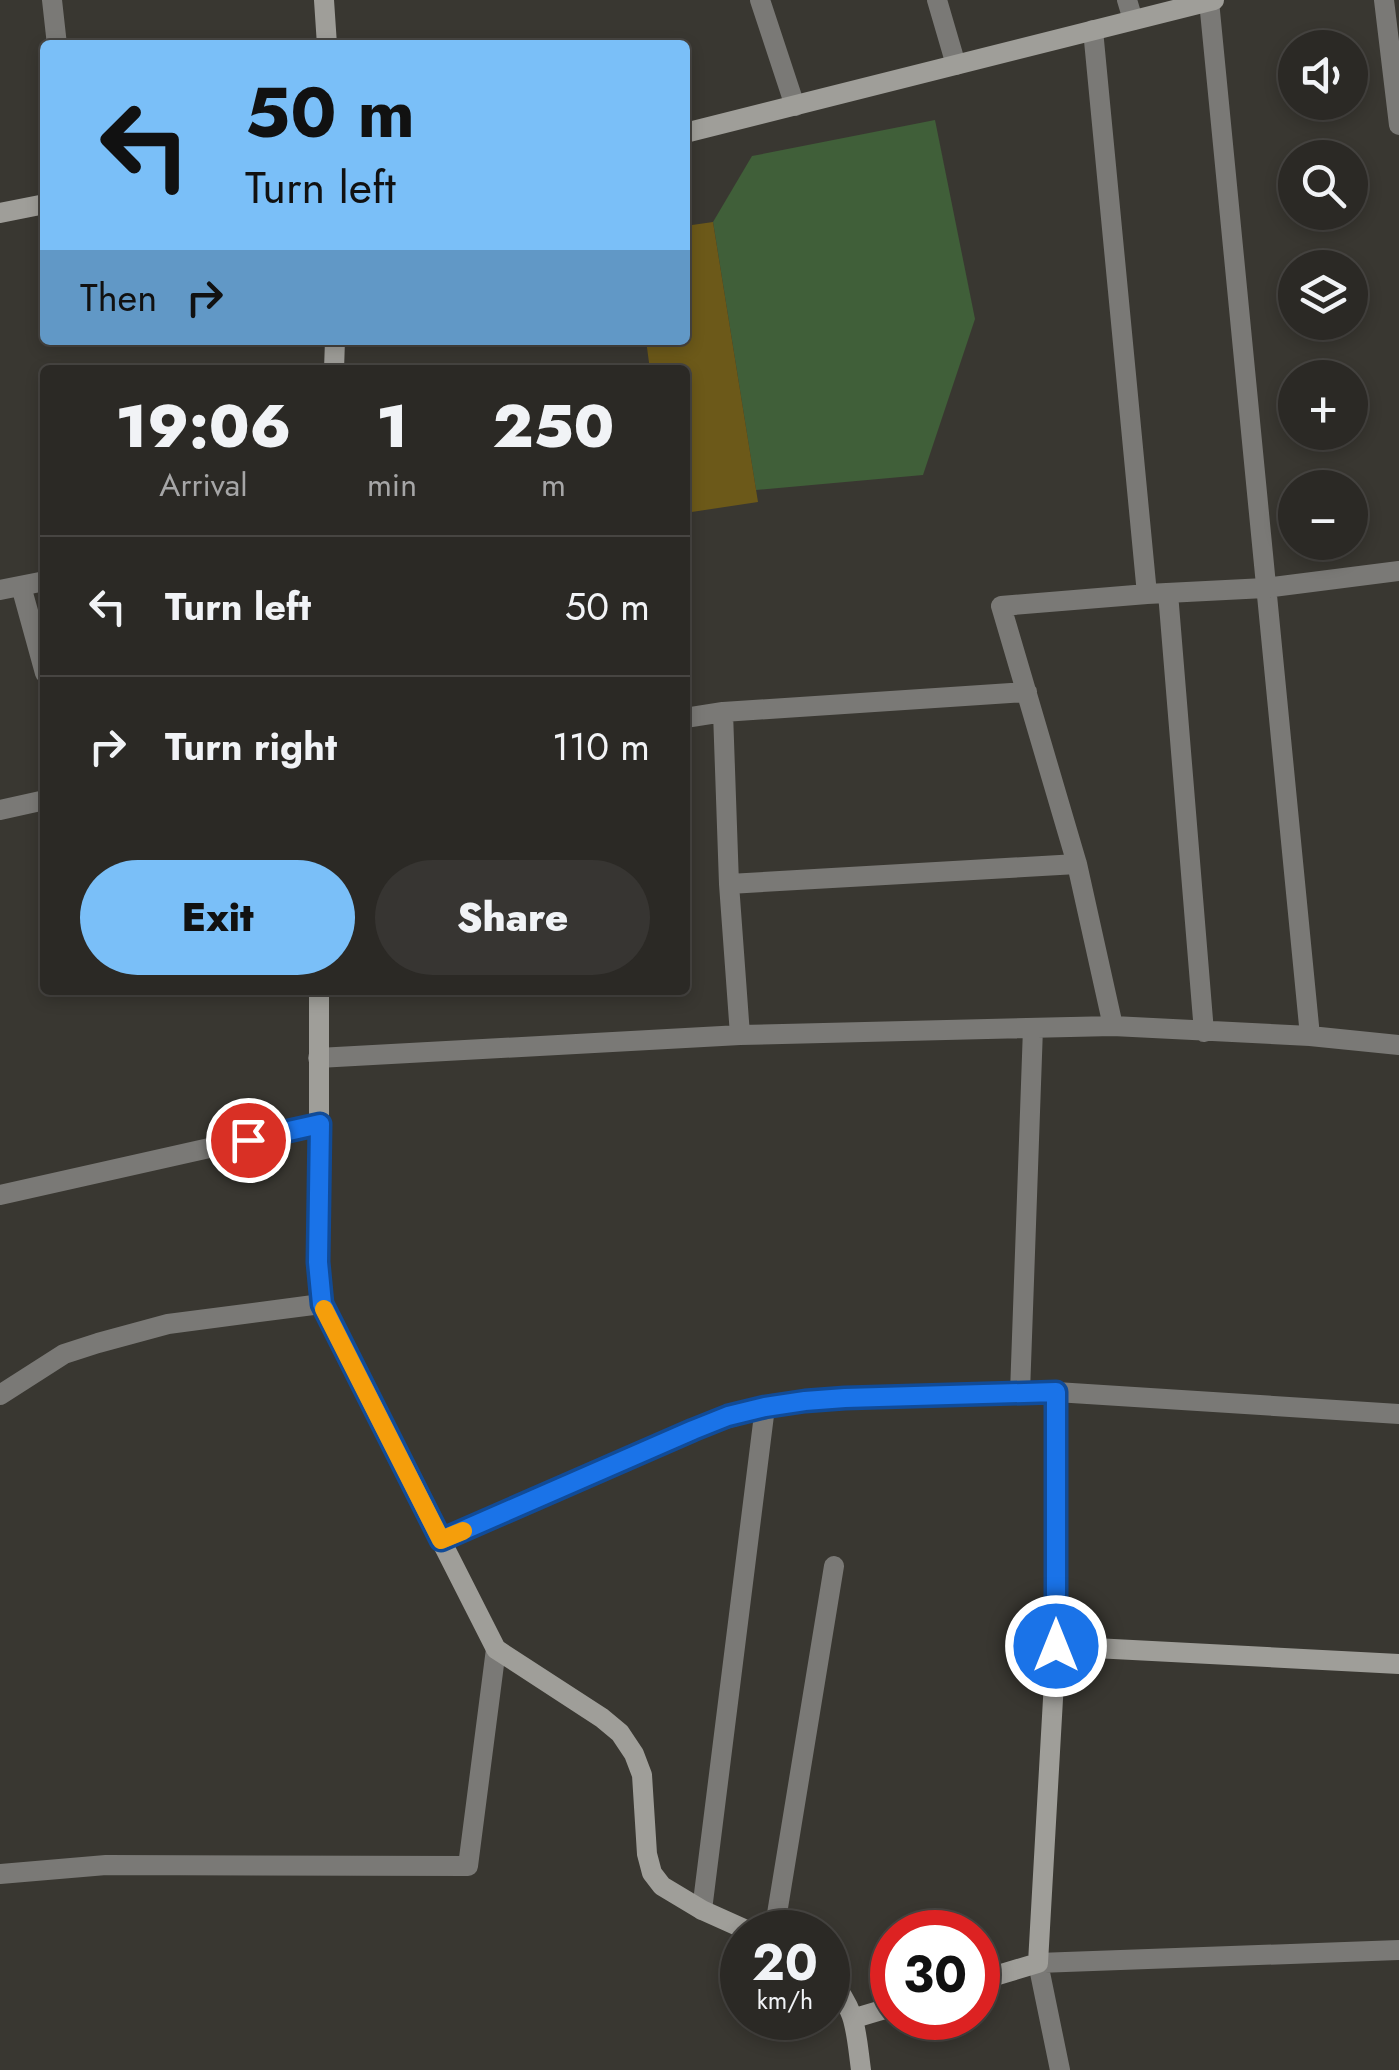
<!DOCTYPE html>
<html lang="en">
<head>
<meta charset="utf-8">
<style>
  :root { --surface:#2b2925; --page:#373532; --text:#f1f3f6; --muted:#a6a6a7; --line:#474542; --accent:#7abff8 }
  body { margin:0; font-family:Jost,sans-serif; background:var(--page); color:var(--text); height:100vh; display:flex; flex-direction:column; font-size:38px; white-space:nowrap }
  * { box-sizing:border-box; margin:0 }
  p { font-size:32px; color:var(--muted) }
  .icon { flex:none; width:55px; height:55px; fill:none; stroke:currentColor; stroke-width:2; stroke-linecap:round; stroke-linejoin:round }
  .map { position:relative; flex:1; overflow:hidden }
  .side { position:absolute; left:40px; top:365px; width:650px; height:630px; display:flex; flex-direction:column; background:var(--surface); border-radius:10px; box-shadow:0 5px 15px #0003,0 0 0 2px var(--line) }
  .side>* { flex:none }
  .hud { position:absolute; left:40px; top:40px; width:650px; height:305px; border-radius:10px; box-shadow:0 5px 15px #0003,0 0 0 2px var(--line); background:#7abff8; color:#111; overflow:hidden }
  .controls { position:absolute; left:1278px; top:30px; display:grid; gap:20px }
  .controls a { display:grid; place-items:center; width:90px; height:90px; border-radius:50%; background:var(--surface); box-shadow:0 5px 15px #0003,0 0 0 2px var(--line); font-size:50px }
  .speed { position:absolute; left:720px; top:1910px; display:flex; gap:20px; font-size:50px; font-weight:700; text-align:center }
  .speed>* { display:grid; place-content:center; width:130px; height:130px; border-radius:50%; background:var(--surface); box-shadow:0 5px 15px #0003,0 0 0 2px var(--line); line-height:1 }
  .speed small { font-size:25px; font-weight:400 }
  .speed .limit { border:15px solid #d22; background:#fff; color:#111 }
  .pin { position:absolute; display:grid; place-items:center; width:85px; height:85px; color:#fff; margin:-42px; border:5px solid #fff; border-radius:50%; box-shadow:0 2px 10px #0007 }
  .me { position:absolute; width:110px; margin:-55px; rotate:0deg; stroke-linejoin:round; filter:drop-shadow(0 0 8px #0008) }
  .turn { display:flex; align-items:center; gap:35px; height:210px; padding:0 40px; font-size:45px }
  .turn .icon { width:130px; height:130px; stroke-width:2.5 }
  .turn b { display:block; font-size:70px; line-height:85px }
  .then { display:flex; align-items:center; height:95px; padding:0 40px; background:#0003; gap:20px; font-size:38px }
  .eta { display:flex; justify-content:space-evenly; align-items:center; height:170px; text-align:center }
  .eta b { font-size:60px; font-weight:800; line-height:70px }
  .primary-button { display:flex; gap:20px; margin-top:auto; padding:20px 40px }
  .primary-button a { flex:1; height:115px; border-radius:60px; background:var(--accent); color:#111; font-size:40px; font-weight:800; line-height:115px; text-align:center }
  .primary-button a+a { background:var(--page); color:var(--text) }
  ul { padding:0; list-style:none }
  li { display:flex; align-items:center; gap:30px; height:140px; padding:0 40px; border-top:2px solid var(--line) }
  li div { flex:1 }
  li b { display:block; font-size:38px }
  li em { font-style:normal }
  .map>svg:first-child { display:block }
  .green { fill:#405f39 }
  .building { fill:#6c5919 }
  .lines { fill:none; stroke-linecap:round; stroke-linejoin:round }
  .street { stroke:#7a7976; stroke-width:20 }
  .secondary { stroke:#9f9e99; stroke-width:20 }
  .route-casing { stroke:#114b97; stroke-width:25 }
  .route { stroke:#1a73e8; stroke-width:18 }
  .slow { stroke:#f59e0b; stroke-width:18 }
</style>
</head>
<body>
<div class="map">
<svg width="1399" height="2070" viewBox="0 0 1399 2070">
  <rect width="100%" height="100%" fill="#393731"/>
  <path class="green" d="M935,120L975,319L923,475L756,490L713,222L752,156Z"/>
  <path class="building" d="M713,222L758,502L685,513V370H650L646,340H685V226Z"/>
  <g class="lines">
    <path class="street" d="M52,0L57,45
      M760,0L795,106
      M937,0L956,65
      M1127,0L1133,20
      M1384,0L1399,125
      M1209,1L1310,1036
      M1093,30L1147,594
      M21,586L45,673
      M0,590L45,581
      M1168,593L1204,1032
      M723,712L729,884L740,1035
      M685,718L723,712L1027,692
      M0,810L45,800
      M729,884L1077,864
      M1113,1026L1077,864L1001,606L1147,594L1265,588L1399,571
      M318,1058L740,1035L1113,1026L1310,1036L1399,1045
      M0,1195L320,1123
      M1020,1393L1033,1028
      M0,1395L64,1354L98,1343L168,1324L321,1304
      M441,1540L693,1430C730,1416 766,1407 805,1401L1056,1392L1399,1414
      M1056,1646V1392
      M0,1874L106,1865L468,1866L496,1649
      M702,1910L765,1407
      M774,1932L834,1566
      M1060,2070L1038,1963L1399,1950"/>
    <path class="secondary" d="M324,0L327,45
      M685,133L1214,0
      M0,213L45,204
      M334,370L335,340
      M319,990V1262L321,1304L496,1649L602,1718L620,1733L634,1754L642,1775L647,1854L652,1873L662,1886L702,1910L751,1932
      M828,1976C857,2013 855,2025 861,2070
      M978,1981L1038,1963L1056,1646L1399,1664
      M855,2018L892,2007"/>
  </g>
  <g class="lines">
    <defs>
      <path id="route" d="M248,1140L320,1124L318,1262L322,1304L441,1540L693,1430L728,1416L765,1407L805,1401L845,1398L1056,1392V1646"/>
    </defs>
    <use href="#route" class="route-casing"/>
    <use href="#route" class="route"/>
    <path class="slow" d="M324,1309L441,1540L463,1531"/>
  </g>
</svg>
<div class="controls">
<a><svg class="icon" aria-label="sound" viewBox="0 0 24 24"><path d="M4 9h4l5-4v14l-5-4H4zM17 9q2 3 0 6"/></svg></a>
<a><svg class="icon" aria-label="search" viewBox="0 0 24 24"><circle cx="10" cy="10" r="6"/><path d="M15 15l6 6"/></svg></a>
<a><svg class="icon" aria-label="layers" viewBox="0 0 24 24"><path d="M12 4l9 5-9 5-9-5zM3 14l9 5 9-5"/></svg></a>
<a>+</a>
<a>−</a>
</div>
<div class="speed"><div>20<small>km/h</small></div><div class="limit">30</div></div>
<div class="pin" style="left:248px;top:1140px;background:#d93025"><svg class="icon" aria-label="arrive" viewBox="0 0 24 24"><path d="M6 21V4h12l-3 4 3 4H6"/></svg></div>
<svg class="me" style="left:1056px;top:1646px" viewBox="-20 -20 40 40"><circle r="17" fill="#1a73e8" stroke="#fff" stroke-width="3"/><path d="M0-11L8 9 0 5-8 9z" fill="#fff"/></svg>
<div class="hud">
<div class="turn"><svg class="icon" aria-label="left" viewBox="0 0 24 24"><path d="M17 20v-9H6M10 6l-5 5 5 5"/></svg><div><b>50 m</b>Turn left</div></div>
<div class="then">Then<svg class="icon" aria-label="right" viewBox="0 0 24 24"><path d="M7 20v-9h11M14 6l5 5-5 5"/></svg></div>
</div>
<section class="side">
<div class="eta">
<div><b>19:06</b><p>Arrival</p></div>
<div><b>1</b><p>min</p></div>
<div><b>250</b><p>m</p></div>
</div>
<ul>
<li><svg class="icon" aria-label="left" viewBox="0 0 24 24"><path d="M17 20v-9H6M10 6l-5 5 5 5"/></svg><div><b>Turn left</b></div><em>50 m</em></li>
<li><svg class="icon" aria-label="right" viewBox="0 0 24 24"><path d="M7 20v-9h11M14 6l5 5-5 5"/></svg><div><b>Turn right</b></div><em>110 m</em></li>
</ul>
<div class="primary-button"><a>Exit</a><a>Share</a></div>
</section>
</div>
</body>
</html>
